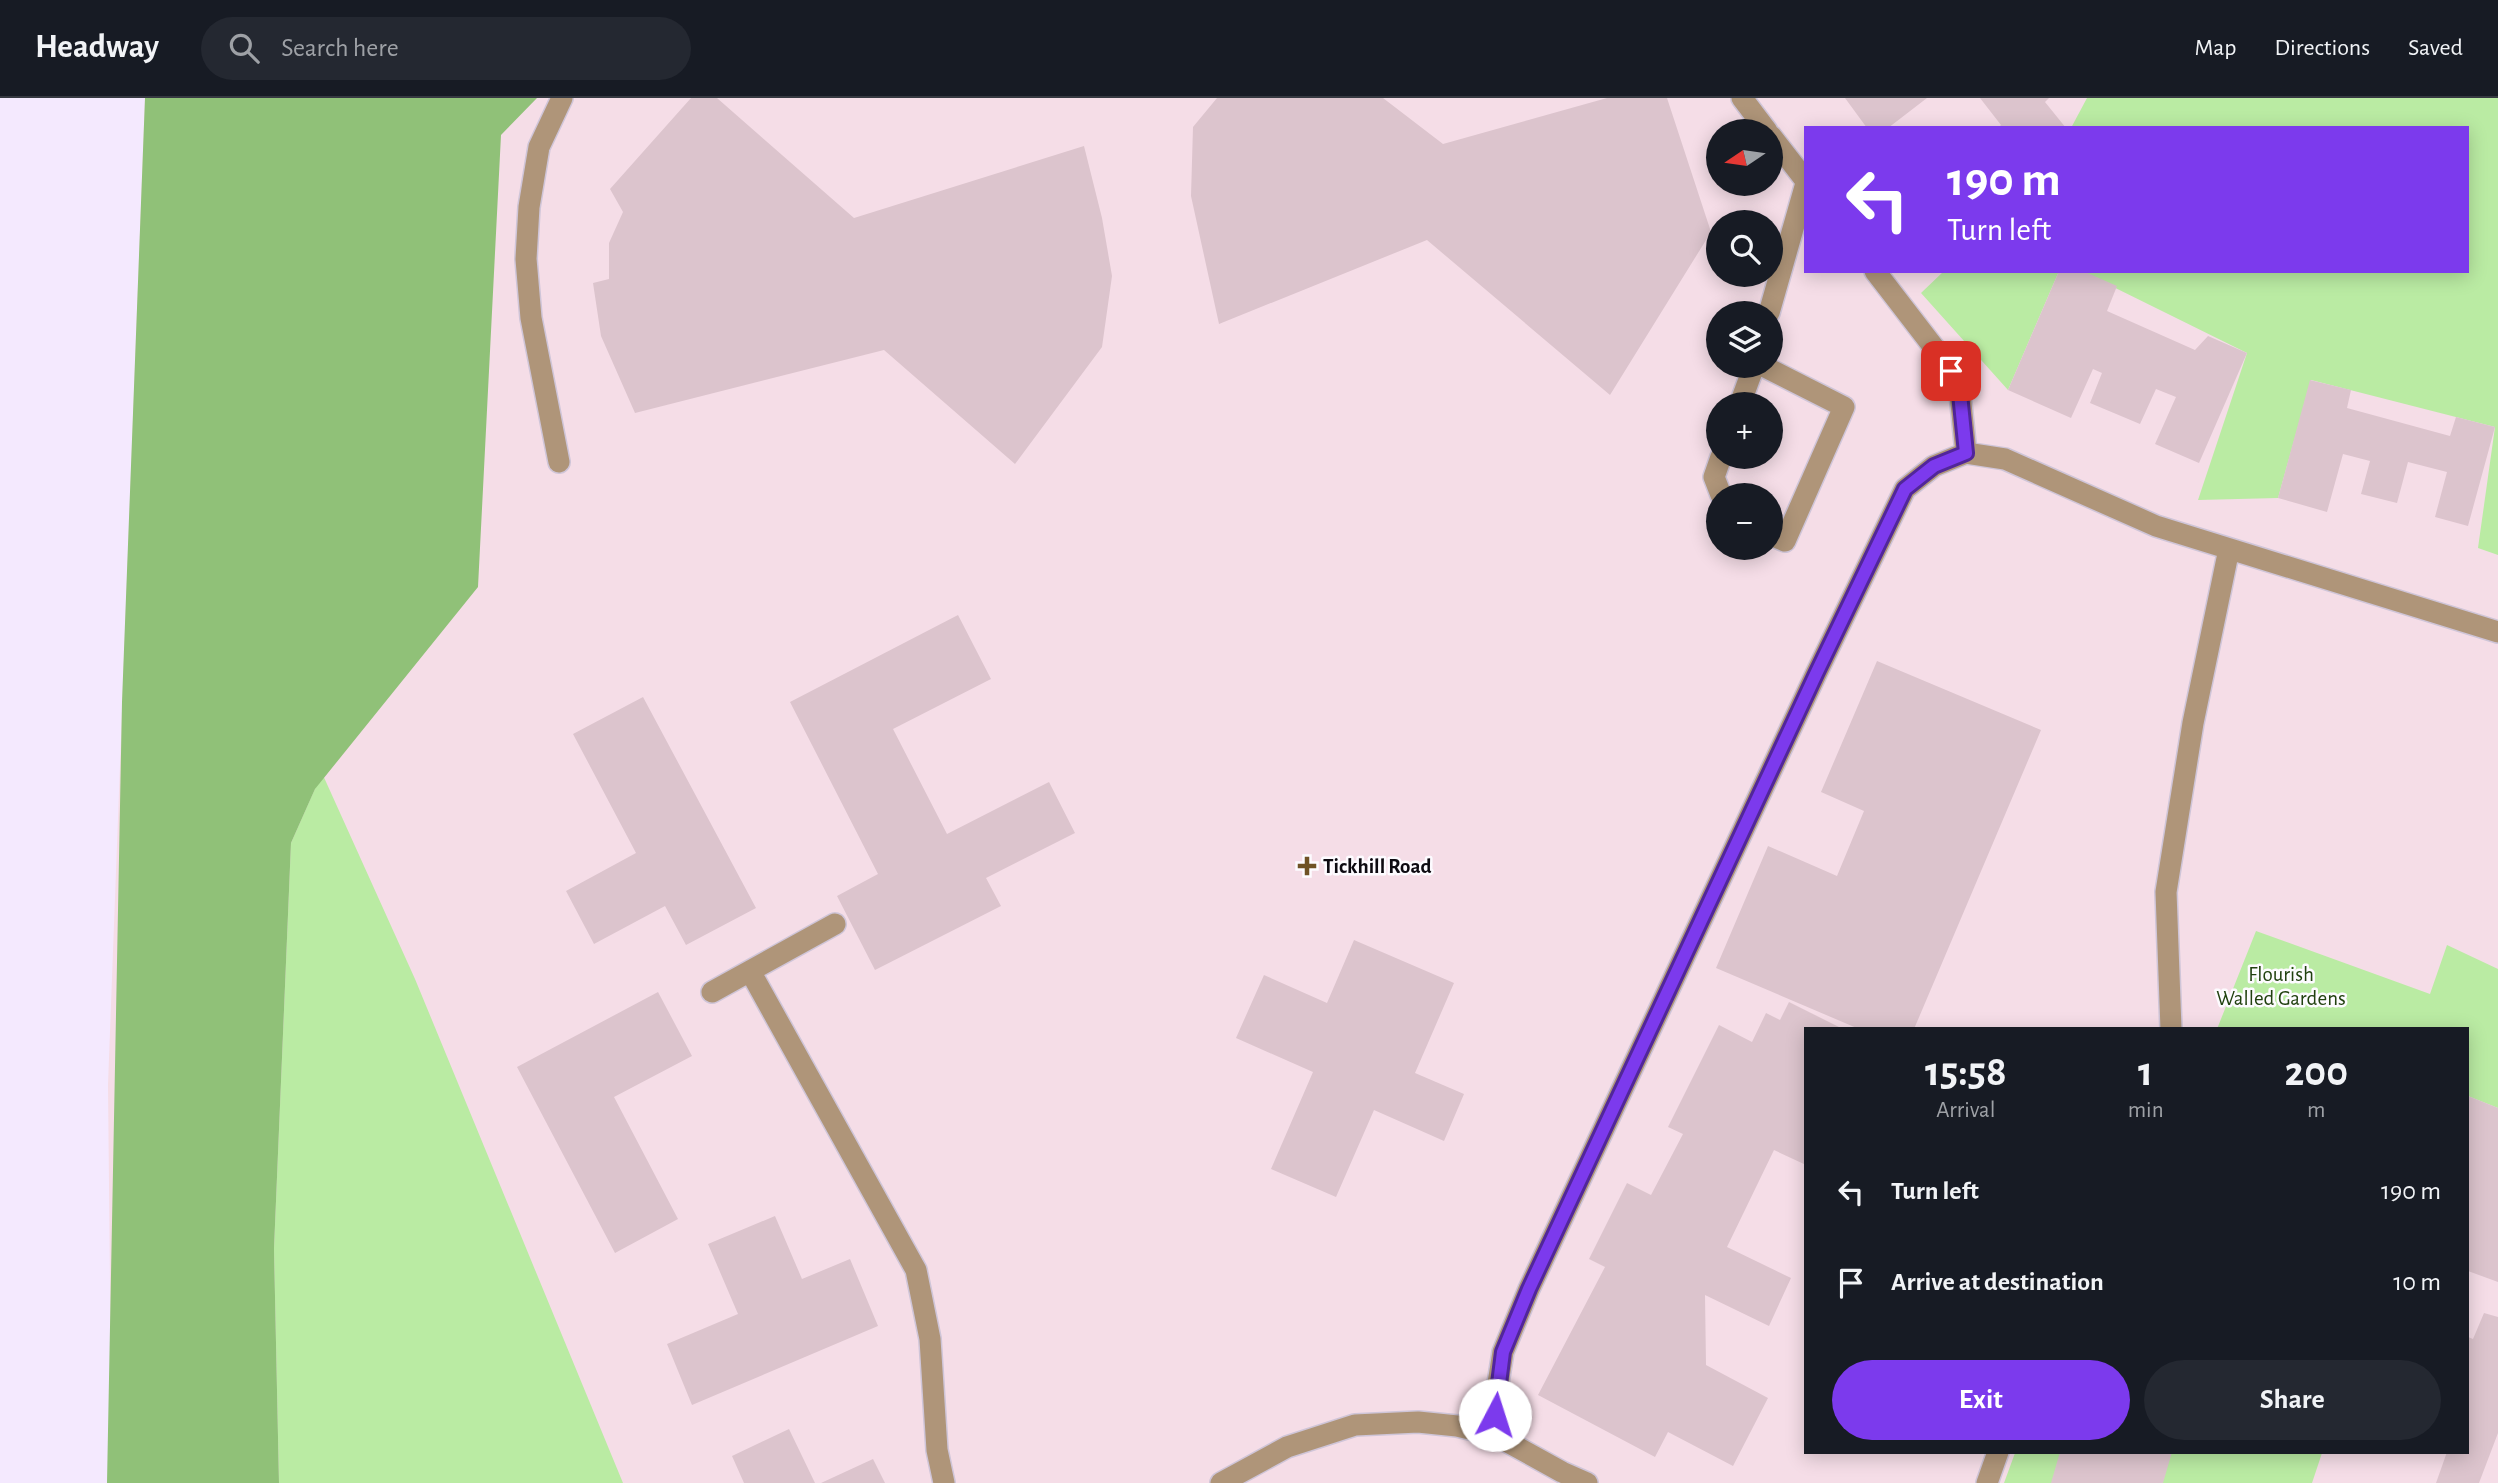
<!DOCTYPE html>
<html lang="en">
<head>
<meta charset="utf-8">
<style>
  :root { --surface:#171b24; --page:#242831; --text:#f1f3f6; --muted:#9ea1a6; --line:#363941; --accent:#7c3aed }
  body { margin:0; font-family:"Alegreya Sans",sans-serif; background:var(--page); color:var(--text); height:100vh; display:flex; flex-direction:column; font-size:26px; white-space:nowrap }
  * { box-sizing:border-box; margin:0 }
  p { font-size:23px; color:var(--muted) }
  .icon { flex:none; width:38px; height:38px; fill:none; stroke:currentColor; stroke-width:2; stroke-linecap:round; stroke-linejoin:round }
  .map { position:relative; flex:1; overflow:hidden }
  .side { position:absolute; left:1804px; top:929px; width:665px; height:427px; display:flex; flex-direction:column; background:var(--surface); border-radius:0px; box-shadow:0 4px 18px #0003 }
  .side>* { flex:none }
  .top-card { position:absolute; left:1804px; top:28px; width:665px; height:147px; border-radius:0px; box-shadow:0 4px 18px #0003; background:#7c3aed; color:#fff; overflow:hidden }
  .needle { width:46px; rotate:257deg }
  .tools { position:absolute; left:1706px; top:21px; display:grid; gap:14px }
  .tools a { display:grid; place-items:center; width:77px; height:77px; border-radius:50%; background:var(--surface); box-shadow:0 4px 18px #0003; font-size:35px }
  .pin { position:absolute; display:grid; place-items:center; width:60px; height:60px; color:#fff; margin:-30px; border-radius:14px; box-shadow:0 4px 10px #0006 }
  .me { position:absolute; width:77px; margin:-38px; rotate:5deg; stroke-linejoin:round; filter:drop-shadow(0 0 5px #0008) }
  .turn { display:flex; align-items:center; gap:24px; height:147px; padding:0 28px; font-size:32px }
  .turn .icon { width:91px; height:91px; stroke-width:2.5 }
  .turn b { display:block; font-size:49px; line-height:60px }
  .eta { display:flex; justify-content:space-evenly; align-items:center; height:119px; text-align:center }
  .eta b { font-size:42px; font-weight:700; line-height:49px }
  .cta { display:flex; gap:14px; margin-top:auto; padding:14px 28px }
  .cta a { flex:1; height:80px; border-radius:42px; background:var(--accent); color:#fff; font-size:28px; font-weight:700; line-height:80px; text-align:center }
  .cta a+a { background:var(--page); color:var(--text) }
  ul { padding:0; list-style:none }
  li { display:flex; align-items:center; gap:21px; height:91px; padding:0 28px }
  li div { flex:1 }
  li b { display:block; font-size:26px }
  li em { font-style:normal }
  header { display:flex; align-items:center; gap:42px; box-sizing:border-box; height:98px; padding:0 35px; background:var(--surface); border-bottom:2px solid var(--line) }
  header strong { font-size:33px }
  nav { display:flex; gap:38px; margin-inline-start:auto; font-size:24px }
  .search { width:490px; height:63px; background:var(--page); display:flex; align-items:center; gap:18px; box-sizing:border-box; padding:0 24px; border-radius:38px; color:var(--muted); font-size:26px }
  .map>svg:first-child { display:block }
  .medical { fill:#f5dde7; fill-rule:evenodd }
  .green { fill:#baeba3 }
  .forest { fill:#90c178 }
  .building { fill:#dcc4cd }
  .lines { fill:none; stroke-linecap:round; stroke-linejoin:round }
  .minor-casing { stroke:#cfc5d8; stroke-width:24 }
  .minor { stroke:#af9579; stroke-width:21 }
  .route-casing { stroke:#51269a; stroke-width:18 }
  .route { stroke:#7c3aed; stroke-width:12 }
  .poi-dot { fill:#6f5225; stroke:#fdfbff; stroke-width:2.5 }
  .labels { text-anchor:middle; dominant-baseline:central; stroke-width:5; stroke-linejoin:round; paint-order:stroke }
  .poi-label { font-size:21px; font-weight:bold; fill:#0d0a11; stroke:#fdfbff; text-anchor:start }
  .park-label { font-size:21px; fill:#21410f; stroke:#fdfbff }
</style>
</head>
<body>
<header>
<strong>Headway</strong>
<div class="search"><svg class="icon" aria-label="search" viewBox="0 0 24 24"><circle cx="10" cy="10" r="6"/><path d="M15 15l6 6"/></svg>Search here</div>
<nav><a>Map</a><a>Directions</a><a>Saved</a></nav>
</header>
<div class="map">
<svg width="2498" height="1385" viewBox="0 0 2498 1385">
  <rect width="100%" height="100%" fill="#f4e9fe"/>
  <path class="medical" d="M145,0H2498V1385H112L108,987ZM1806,30H2468V173H1806ZM1718,33H1771V86H1718ZM1718,124H1771V177H1718ZM1718,215H1771V268H1718ZM1718,306H1771V359H1718ZM1718,397H1771V450H1718ZM1806,931H2468V1354H1806Z"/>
  <path class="green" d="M2087,0H2498V457L2478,450L2495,329L2311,282L2278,400L2198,402L2247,255L2081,173H2468V30H2071Z
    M1944,173H2059L2008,292L1921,195Z
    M322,675L415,881L623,1385H279L274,1151L291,745Z
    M2256,833L2430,896L2447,847L2498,871V1010L2468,998V931H2217Z
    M2015,1355H2322L2312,1385H2004Z"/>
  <path class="forest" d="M145,0H537L501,37L478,489L315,691L291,745L274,1151L279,1385H107L122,604Z"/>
  <path class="building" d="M691,0H717L854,120L1084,48L1102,120L1112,178L1102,249L1015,366L884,252L635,315L601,238L593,185L609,181V145L623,114L610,91Z
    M1217,0H1383L1443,46L1607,0H1667L1711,134L1610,297L1427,142L1219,226L1191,98L1193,29Z
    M1845,0H1927L1888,30H1867Z
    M1980,0H2049L2045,4L2066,30H1998L2001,27Z
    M2059,173H2083L2117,188L2107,213L2195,252L2208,238L2247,255L2199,365L2155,346L2176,299L2156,291L2140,326L2090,305L2102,275L2093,271L2071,320L2008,292Z
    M2310,282L2351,292L2347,310L2450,338L2456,319L2495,329L2468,428L2435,419L2447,374L2408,364L2397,405L2361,396L2370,363L2343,356L2327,414L2278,400Z
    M958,517L991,581L893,631L947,736L1049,684L1075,735L986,780L1001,808L875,872L837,798L878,776L790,604Z
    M1877,563L2041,632L1914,931H1859L1716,870L1768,748L1837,778L1864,713L1821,694Z
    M643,599L756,810L686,847L665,808L594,846L566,793L636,755L573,636Z
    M1354,842L1454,885L1415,975L1464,996L1444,1043L1374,1012L1336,1099L1271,1071L1313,974L1236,940L1264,877L1327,905Z
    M658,894L692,958L614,999L678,1121L615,1155L517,969Z
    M1789,904L1843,931H1806V1067L1774,1052L1727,1149L1791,1180L1769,1228L1705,1197L1706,1267L1768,1300L1733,1368L1668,1334L1655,1359L1538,1297L1605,1169L1589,1161L1627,1085L1651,1097L1683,1036L1668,1029L1719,927L1752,944L1766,915L1780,922Z
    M2468,998L2498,1010V1184L2468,1173Z
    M775,1118L802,1181L850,1161L878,1228L692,1307L667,1246L738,1216L708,1146Z
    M2484,1215L2498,1219V1335L2479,1385H2436L2447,1354H2468V1239L2473,1241Z
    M789,1331L815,1385H744L732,1358Z
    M2060,1354H2172L2163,1385H2051Z
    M873,1361L885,1385H821Z"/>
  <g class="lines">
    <defs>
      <path id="minor" d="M1742,0L1767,33
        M1771,38L1806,83
        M1875,173L1942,260L1959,286L1966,355
        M1769,215L1806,85
        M1763,268L1844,309L1785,443L1771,437
        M1740,306L1754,268
        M559,364L531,220L526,161L529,109L539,49L562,0
        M1721,397L1714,379L1721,359
        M750,873L916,1172L930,1241L937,1352L944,1385
        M712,894L835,826
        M2171,931L2166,794L2193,625L2229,451
        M1495,1337L1496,1298L1503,1254L1529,1191L1816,576L1905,391L1934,368L1966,355L2005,361L2156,428L2498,534
        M1221,1385L1287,1349L1355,1327L1418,1324L1457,1328L1495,1337L1562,1374L1587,1385
        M1987,1385L1998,1354"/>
    </defs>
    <use href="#minor" class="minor-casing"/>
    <use href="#minor" class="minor"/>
  </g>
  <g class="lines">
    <defs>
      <path id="route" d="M1495,1317L1503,1254L1529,1191L1816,576L1905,391L1934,368L1966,355L1959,286L1951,273"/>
    </defs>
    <use href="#route" class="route-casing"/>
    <use href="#route" class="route"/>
  </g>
  <path class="poi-dot" d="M1303.5 757.5h7v7h7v7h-7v7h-7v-7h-7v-7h7z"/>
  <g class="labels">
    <g class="poi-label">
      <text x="1323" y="768">Tickhill Road</text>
    </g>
    <g class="park-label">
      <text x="2281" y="876">Flourish<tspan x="2281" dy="24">Walled Gardens</tspan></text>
    </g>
  </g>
</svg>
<div class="tools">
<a><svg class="needle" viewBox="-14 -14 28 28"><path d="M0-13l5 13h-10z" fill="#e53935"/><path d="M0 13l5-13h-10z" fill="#9ea1a6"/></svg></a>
<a><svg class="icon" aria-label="search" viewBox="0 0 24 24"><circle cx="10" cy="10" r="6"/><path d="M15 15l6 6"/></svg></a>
<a><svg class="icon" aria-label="layers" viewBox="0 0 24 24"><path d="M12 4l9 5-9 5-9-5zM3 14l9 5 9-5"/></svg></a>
<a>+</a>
<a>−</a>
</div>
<div class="pin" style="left:1951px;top:273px;background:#d93025"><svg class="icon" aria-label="arrive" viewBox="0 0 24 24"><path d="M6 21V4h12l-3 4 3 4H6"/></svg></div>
<svg class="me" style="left:1495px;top:1317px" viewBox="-20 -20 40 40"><circle r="19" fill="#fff"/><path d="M0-13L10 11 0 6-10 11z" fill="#7c3aed"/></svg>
<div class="top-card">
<div class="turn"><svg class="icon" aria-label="left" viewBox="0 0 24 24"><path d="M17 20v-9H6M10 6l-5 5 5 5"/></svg><div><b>190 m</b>Turn left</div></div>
</div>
<section class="side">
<div class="eta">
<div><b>15:58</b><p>Arrival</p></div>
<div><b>1</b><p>min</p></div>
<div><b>200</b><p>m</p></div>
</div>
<ul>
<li><svg class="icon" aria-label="left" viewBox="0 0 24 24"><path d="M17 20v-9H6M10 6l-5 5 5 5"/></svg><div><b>Turn left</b></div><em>190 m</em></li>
<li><svg class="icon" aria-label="arrive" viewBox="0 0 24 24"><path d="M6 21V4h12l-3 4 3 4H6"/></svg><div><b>Arrive at destination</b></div><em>10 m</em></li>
</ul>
<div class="cta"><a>Exit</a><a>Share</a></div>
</section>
</div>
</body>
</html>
